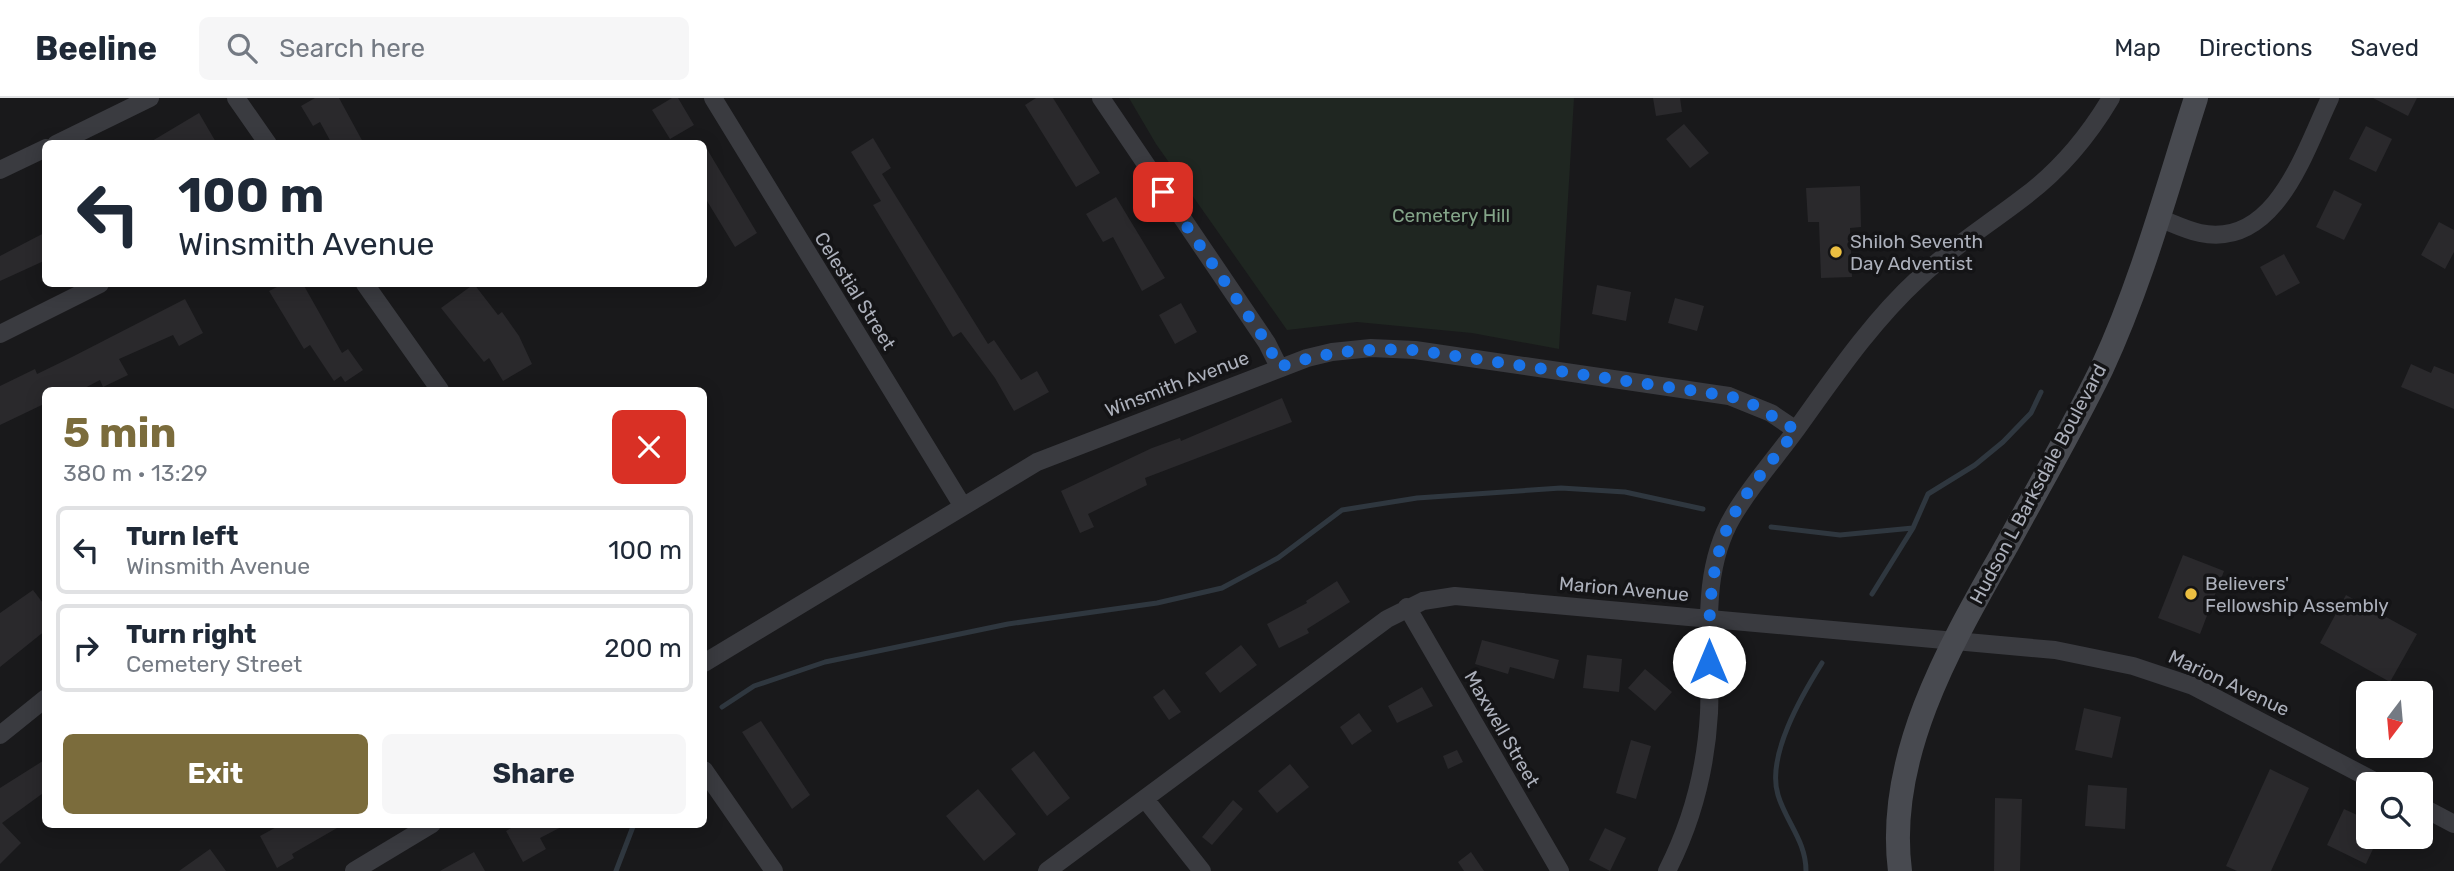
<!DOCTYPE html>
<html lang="en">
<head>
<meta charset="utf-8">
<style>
  :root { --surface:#fff; --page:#f6f6f7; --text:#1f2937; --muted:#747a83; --line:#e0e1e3; --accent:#7b6c3c }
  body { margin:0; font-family:Rubik,sans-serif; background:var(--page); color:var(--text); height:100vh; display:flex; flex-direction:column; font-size:26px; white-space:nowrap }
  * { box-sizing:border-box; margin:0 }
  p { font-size:23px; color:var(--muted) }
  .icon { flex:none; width:38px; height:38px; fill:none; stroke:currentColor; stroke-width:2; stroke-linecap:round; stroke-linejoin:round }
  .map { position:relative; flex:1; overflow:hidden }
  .side { position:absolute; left:42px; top:289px; width:665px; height:441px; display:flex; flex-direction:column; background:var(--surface); border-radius:10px; box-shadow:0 4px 18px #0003 }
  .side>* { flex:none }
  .hud { position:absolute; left:42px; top:42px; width:665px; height:147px; border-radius:10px; box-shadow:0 4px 18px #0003; background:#fff; color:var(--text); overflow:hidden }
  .needle { width:46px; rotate:196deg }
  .buttons { position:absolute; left:2356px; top:583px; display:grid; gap:14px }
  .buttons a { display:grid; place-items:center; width:77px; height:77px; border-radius:10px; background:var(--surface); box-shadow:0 4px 18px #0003; font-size:35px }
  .pin { position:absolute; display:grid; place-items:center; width:60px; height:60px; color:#fff; margin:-30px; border-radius:14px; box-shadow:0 4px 10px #0006 }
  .me { position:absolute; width:77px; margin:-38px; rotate:0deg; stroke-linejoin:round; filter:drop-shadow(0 0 5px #0008) }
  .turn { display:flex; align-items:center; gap:24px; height:147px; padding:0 21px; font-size:32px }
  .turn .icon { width:91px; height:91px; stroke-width:2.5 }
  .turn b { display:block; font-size:49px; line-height:60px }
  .round { display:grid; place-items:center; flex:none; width:74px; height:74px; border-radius:10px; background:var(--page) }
  .headline { display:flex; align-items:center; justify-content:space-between; height:119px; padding:0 21px }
  h1 { font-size:42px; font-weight:700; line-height:52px; color:var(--accent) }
  .primary-button { display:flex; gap:14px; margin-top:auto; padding:14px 21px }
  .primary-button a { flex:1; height:80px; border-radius:10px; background:var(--accent); color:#fff; font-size:28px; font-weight:700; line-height:80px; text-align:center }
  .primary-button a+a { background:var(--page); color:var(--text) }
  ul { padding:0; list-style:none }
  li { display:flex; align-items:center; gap:21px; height:88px; margin:0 14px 10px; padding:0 7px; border:4px solid var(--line); border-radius:10px }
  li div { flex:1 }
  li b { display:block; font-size:26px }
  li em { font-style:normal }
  header { display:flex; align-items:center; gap:42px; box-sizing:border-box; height:98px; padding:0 35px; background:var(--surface); border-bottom:2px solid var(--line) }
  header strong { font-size:33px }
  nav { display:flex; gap:38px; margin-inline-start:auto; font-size:24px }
  .search { width:490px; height:63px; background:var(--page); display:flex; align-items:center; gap:18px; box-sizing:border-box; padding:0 24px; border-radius:10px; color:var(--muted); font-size:26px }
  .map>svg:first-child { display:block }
  .green { fill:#1f2621 }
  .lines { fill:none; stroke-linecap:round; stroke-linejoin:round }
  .stream { stroke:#2f373f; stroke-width:5 }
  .building { fill:#2a292c }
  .street { stroke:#3a3b40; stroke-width:18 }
  .secondary { stroke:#484a50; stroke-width:24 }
  .route { stroke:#1a73e8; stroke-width:12; stroke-dasharray:0 21.6 }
  .poi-dot { fill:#ecbf41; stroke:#141416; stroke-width:2.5 }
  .labels { text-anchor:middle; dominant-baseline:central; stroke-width:7; stroke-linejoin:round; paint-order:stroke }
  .park-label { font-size:19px; fill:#84a589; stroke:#141416 }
  .poi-label { font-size:19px; fill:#acb0bb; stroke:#141416; text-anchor:start }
  .street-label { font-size:19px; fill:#acb0bb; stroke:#141416 }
</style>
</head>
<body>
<header>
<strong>Beeline</strong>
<div class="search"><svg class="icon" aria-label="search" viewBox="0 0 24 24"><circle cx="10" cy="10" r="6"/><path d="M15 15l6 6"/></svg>Search here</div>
<nav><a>Map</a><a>Directions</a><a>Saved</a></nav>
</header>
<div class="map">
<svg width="2454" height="773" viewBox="0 0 2454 773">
  <rect width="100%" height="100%" fill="#19191b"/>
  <path class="green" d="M1129,0H1574L1559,251L1472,235L1357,224L1287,232L1156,46Z"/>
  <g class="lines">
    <path class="stream" d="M1771,429L1840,437L1913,430
      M1872,496L1913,430L1928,396L1975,367L2003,344L2031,315L2041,294
      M722,609L754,588L825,564L1008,526L1157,505L1222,490L1278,460L1342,412L1417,400L1561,390L1625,394L1703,411
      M616,773L634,726
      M1806,773C1806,743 1786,724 1778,697C1766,658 1802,597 1822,565"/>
  </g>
  <path class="building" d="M315,0H339L364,46H332L320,24L313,28L301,8Z
    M672,0H678L694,27L670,41L652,12Z
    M1036,0H1053L1100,75L1076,89L1025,7Z
    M1653,0H1680L1682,14L1656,18Z
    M2373,0H2417L2408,18Z
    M199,15L217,46H147Z
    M1684,26L1709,55L1690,70L1666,41Z
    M2366,28L2392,41L2376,74L2349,61Z
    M873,40L891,70L882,76L988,246L994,242L1021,282L1037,273L1049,294L1014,313L995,280L961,234L953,239L873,107L881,103L851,54Z
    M704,46L757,135L735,149L704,98Z
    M1860,88L1861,129L1850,130L1852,179L1821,180L1819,124H1808L1806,90Z
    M2334,92L2362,106L2344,142L2316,129Z
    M1116,99L1165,180L1142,193L1113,139L1103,144L1086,116Z
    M2439,124L2454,132V154L2445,171L2421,157Z
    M46,134V162L0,183V158Z
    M2284,156L2300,185L2276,198L2260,169Z
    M283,186H303L342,255L348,251L363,272L345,284L341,278L334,283L310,247L304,251L269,193Z
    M474,186L498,217L502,214L519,238L532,266L503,283L489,260L484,264L441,210Z
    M1597,187L1631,194L1626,223L1592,216Z
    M1675,200L1704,208L1697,233L1668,225Z
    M185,201L203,235L179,248L173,237L119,261L128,277L103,289L100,282L81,292H46V305L0,327V288L35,271L37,276L72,259Z
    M1181,205L1197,234L1175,246L1159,217Z
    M2411,266L2431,275L2434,268L2454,276V311L2401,289Z
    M1282,300L1292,324L1145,380L1147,387L1088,416L1094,429L1080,435L1061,393L1152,350L1180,340L1181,343Z
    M2183,457L2224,473L2200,536L2158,520Z
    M1337,483L1350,504L1307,531L1309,535L1279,550L1267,526L1307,505L1306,503Z
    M33,492L46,509V532L0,569V515Z
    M2346,497L2417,536L2390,584L2320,545Z
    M1482,542L1559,562L1554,581L1510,569L1508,576L1475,566Z
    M1241,547L1257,567L1220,595L1205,575Z
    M1587,557L1622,561L1619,594L1583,590Z
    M1645,571L1672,594L1655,613L1628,590Z
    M1422,589L1433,608L1397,625L1388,608Z
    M1164,591L1181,614L1169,622L1153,599Z
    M2084,610L2121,619L2112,660L2075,652Z
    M1359,615L1372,633L1352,647L1340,629Z
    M761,623L810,697L792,711L742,634Z
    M1631,642L1651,648L1636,701L1616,695Z
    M1457,652L1463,664L1448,671L1443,658Z
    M1034,653L1070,700L1047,718L1011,671Z
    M46,661V693L2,725L21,745L0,766V690Z
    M1290,666L1309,689L1277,715L1258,693Z
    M2270,671L2309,690L2271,773H2237L2226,768Z
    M2088,687L2127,690L2125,731L2085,728Z
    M978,691L1016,736L984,763L946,718Z
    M1995,700L2022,701L2020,773H1994Z
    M1233,702L1243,711L1212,747L1202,739Z
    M2344,711L2368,722V738H2379L2366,766L2327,747Z
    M282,726H344L292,756L294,760L277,770L260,738Z
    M518,726H567L540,740L546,751L523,764L506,733Z
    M1605,730L1626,740L1610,773L1589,762Z
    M210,751L226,773H179Z
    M474,754L485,773H440Z
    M1471,754L1484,773H1464L1458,764Z"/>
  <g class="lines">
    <path class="street" d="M236,0L268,46
      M713,0L962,407
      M1101,0L1267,245L1279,269
      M56,46L150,0
      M0,72L46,50
      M2159,120C2172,125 2186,132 2200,135C2276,151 2305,52 2330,0
      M365,186L440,292
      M0,236L100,186
      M1407,509L1560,773
      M704,565L1037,364L1307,260L1332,254L1371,250L1415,252L1729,298L1771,315L1796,332
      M0,637L46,600
      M704,672L774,773
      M1145,701L1202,773
      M2420,708L2454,726
      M354,773L432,726
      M1047,773L1387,521L1423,503L1455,498L2055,552L2133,568L2193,588L2380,686
      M1667,773C1692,724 1706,670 1709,615C1712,550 1698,477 1733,418C1750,389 1773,363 1793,336C1832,282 1870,225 1919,180C1952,149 1989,126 2024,99C2059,73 2089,37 2111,0"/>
    <path class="secondary" d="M1900,773C1885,657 1952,544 2007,447C2039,388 2073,330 2102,270C2142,184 2167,90 2196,0"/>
  </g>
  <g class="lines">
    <path class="route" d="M1163,94L1267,245L1279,269C1327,253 1364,250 1415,252L1729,298L1752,306L1796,332C1775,360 1748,389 1732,420C1709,465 1709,515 1709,564"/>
  </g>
  <g class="poi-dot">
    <circle cx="1836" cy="154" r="7"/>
    <circle cx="2191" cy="496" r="7"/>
  </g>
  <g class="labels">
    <g class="park-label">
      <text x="1451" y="117">Cemetery Hill</text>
    </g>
    <g class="poi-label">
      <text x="1850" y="143">Shiloh Seventh<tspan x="1850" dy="22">Day Adventist</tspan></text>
      <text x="2205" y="485">Believers'<tspan x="2205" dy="22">Fellowship Assembly</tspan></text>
    </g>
    <g class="street-label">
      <text transform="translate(855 193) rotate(58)">Celestial Street</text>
      <text transform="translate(1177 286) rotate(-21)">Winsmith Avenue</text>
      <text transform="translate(2038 386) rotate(-62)">Hudson L Barksdale Boulevard</text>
      <text transform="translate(1624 491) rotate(5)">Marion Avenue</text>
      <text transform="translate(2229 585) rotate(25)">Marion Avenue</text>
      <text transform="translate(1502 631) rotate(60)">Maxwell Street</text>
    </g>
  </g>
</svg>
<div class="buttons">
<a><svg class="needle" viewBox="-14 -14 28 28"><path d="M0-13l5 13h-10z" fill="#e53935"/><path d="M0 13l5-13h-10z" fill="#747a83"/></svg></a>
<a><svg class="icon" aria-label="search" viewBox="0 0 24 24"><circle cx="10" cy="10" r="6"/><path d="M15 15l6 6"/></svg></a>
</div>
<div class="pin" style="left:1163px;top:94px;background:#d93025"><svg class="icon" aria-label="arrive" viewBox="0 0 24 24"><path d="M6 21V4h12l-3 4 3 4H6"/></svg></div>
<svg class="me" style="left:1709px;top:564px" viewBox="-20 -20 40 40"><circle r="19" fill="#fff"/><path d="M0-13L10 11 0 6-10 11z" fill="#1a73e8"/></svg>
<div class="hud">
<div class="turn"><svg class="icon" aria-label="left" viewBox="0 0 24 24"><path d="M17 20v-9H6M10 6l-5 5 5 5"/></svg><div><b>100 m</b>Winsmith Avenue</div></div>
</div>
<section class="side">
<div class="headline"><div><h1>5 min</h1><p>380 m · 13:29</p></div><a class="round" style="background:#d93025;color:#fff"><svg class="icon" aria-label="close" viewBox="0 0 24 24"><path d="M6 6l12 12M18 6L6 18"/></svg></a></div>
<ul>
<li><svg class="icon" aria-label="left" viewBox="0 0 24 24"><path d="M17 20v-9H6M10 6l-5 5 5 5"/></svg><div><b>Turn left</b><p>Winsmith Avenue</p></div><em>100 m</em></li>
<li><svg class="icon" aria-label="right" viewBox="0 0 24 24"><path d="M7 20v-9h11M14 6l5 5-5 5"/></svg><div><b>Turn right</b><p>Cemetery Street</p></div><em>200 m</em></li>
</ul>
<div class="primary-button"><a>Exit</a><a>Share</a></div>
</section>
</div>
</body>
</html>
